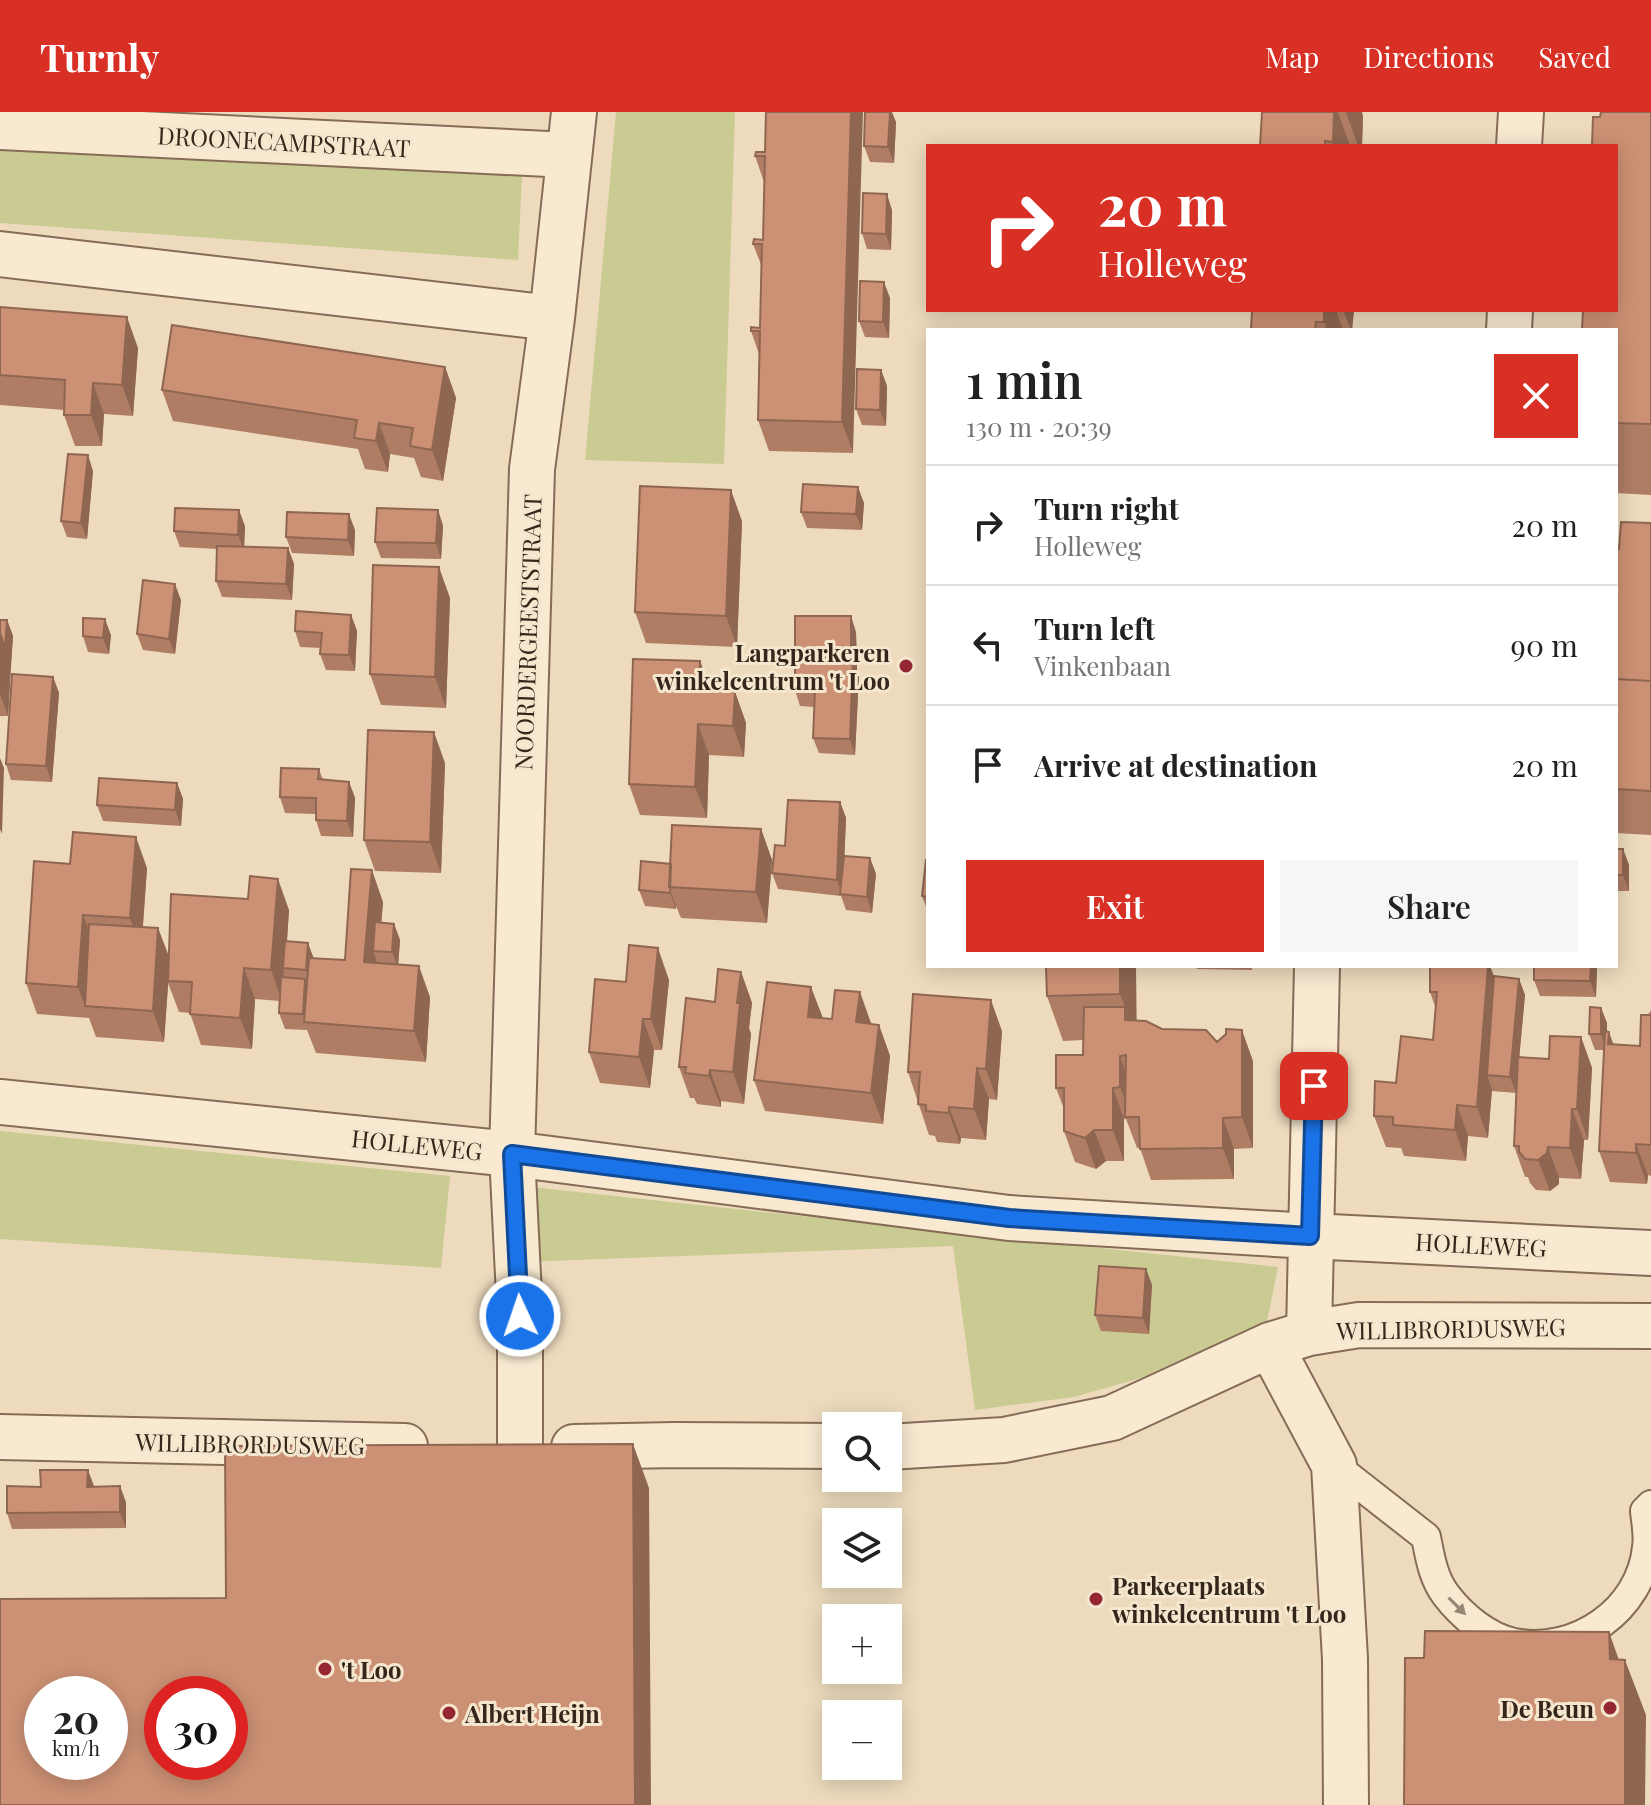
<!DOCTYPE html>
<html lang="en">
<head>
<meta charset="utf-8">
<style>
  :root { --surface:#fff; --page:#f6f6f6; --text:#222; --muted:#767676; --line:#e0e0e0; --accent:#d93025 }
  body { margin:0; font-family:"Playfair Display",serif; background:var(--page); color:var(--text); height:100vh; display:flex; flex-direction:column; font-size:30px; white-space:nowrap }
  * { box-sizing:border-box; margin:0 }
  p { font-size:26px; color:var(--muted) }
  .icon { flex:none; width:44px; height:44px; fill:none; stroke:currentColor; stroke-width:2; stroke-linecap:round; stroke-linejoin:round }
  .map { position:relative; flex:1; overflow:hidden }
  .sheet { position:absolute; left:926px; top:216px; width:692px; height:640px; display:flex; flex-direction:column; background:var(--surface); border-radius:0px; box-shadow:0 4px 20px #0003 }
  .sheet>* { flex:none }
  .hud { position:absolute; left:926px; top:32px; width:692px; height:168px; border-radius:0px; box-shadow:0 4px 20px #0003; background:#d93025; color:#fff; overflow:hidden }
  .buttons { position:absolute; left:822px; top:1300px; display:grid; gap:16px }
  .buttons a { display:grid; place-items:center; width:80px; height:80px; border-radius:0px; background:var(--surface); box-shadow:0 4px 20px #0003; font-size:40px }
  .speed { position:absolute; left:24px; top:1564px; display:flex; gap:16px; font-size:40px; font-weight:700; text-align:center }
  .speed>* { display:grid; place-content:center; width:104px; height:104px; border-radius:50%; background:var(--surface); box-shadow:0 4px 20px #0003; line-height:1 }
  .speed small { font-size:20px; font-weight:400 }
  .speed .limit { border:12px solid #d22; background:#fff; color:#111 }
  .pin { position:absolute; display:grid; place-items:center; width:68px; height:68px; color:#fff; margin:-34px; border-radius:16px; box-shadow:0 4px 12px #0006 }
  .me { position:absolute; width:88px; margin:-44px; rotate:357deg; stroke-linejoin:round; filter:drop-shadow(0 0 6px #0008) }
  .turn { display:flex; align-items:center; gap:28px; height:168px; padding:0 40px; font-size:36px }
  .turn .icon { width:104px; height:104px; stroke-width:2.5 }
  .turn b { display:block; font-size:56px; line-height:68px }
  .round { display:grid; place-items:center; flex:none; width:84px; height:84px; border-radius:0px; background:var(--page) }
  .overview { display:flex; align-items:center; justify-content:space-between; height:136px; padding:0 40px }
  h1 { font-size:48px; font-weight:600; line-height:60px }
  .primary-button { display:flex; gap:16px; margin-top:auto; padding:16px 40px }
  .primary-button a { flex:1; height:92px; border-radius:0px; background:var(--accent); color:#fff; font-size:32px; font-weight:600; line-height:92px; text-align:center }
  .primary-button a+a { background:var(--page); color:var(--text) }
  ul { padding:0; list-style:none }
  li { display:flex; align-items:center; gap:24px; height:120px; padding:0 40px; border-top:2px solid var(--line) }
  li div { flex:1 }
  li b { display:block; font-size:30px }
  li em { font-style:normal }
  header { display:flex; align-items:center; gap:48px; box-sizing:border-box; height:112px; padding:0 40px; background:var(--accent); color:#fff }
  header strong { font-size:38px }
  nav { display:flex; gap:44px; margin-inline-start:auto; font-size:28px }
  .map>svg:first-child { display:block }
  .green { fill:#cacb93 }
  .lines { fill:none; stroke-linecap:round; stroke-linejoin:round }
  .service-casing { stroke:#866c57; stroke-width:32 }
  .minor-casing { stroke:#866c57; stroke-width:48 }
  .service { stroke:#f9e9d1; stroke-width:28 }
  .minor { stroke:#f9e9d1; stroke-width:44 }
  .wall { fill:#af7d64 }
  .shaded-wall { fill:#8f6651 }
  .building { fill:#cc9174; stroke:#8f6651; stroke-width:2; fill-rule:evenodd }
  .oneway { fill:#978876 }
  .route-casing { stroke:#114b97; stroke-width:20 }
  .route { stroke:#1a73e8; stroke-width:14 }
  .poi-dot { fill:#952732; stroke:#f5e6ce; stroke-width:3 }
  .labels { text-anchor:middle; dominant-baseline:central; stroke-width:6; stroke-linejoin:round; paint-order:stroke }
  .street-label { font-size:24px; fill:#35261c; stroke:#f5e6ce }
  .poi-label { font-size:24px; font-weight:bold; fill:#35261c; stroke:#f5e6ce; text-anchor:start }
</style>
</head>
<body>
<header>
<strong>Turnly</strong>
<nav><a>Map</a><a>Directions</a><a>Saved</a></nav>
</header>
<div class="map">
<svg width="1651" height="1693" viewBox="0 0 1651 1693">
  <rect width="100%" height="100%" fill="#eedbbe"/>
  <path class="green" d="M616,0H735L724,352L585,348Z
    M0,32L522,63L518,148L0,111Z
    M0,1019L450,1064L441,1156L0,1127Z
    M494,1071L1278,1155L1267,1209L1141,1266L1074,1285L975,1298L953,1134L493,1151Z"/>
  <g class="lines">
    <defs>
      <path id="service" d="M1334,1353L1426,1425C1430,1445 1433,1466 1446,1483C1462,1504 1487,1525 1514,1531C1576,1543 1641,1498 1647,1435C1649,1424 1646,1410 1645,1399L1651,1393"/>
      <path id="minor" d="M0,15L568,43
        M1519,34L1521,0
        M0,142L552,206
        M1509,218L1510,198
        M0,990L512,1042L1009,1106L1310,1124L1651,1141
        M1309,1221L1317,854
        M1270,1233L1334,1353L1345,1547L1346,1693
        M0,1325L405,1334
        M574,1335L675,1333L836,1334
        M888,1335L1004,1328L1112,1306L1270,1233L1309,1221L1359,1213L1651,1214
        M520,1337V1204L512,1042L532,357L552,206L574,0"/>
    </defs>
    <use href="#service" class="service-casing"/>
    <use href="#minor" class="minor-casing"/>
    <use href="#service" class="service"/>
    <use href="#minor" class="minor"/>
  </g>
  <path class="wall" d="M1262,0H1362L1363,5L1362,34H1260Z
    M1651,0V383L1616,381V198L1600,5Z
    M896,10L894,51L870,50L864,34Z
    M765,40L853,341L769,339L758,308L759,242L751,219L760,216L762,155L753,132L763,128L764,70L755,44Z
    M892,98L891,138L867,137L862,121Z
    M890,186L889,226L865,225L859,209Z
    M0,195L138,236L133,304L104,302L102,334H75L64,303V298L0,293Z
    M1252,198H1354L1352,218H1251Z
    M445,255L456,286L443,369L421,365L414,346L390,342L388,360L365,357L358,337L173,309L162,278Z
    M881,258L887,274L886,314L862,313L856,297Z
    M93,359L87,427L67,425L61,409Z
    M864,391L862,418L807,416L801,400Z
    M438,398L443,414L441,447L381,446L375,430Z
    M742,409L737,535L646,531L635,500Z
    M1651,411V723L1616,721V437H1619Z
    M245,414L244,435L288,436L294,452L292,488L222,485L216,469L217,437L180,435L174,419Z
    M355,418L354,444L292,441L286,425Z
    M450,486L446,596L381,593L370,562Z
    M181,488L175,542L143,538L137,522Z
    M351,503L357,519L355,559L326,558L320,542L321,536L300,535L295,519Z
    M0,508H7L13,524L8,604H0Z
    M856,520L857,557L859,563L855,643L819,641L813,626L814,595L800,594L795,578V542Z
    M111,523L109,542L88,540L83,524Z
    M700,549L711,579L735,580L746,611L744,645L709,643L707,706L640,703L629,672Z
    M53,565L59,581L52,670L11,668L6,652Z
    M445,651L441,761L375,759L364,728Z
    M319,657L323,668L349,670L355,686L353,725L321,724L316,708V702L285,701L280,685Z
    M177,671L183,687L181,714L103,709L97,693Z
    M840,690L846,706L844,744L870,746L876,762L872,801L846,798L841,784L778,777L772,761L785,734Z
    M761,717L772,748L767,811L681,806L676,794V797L645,794L639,778L671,752Z
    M1616,737H1623L1629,753V779H1616Z
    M928,748V800L922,784Z
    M34,749L147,756L143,815L158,816L168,844L289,798L287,829L314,846L345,848L383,790L381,811L394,812L400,828L398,852L430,885L426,950L316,941L307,918L285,917L279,901L280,889L255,887L252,937L201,933L190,901L179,900L168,871L164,930L96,925L89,906L37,902L26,871Z
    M1136,854V908L1162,917L1217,930L1253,949V1036L1234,1037V1067L1151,1068L1140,1036H1137L1126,1007H1124V1049H1106L1096,1057L1075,1050L1064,1019V997L1056,976L1083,943V928L1063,929L1047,884Z
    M1196,854H1252V858L1197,857Z
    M1399,854H1490L1494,864L1519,867L1525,883L1519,946L1549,947L1581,925L1592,956L1588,1028H1584L1581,1067L1559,1066V1072L1550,1079L1536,1078L1530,1071L1528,1065H1525L1514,1034L1516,981L1492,979V977L1488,1026L1468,1024L1466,1049L1404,1044L1401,1036L1386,1035L1374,1004L1396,971L1433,928L1436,897L1430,880V854Z
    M1534,854H1597L1596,885L1540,884L1534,868Z
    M741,860L752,891L749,916L751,922L744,992L721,989V995L697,992L694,986H690L679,955L715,890Z
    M669,868L662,938H654L650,976L600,971L589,940L626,870Z
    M1601,896L1607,911V919L1613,932L1640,934L1648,903L1651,898V1064L1648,1063L1647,1072L1610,1070L1599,1039L1604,938H1595L1589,922Z
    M823,906L879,913L890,944L883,1012L765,999L754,968Z
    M1002,919L997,988L989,987L986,1028L961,1026L960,1032L937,1030L935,1024L929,1023L908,960Z
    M1146,1157L1152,1173L1149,1222L1101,1219L1095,1203Z
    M94,1375L126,1390V1416L12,1417L7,1401Z"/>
  <path class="shaded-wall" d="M851,0H863L853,341L842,310Z
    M890,0H892L896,10L894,51L888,35Z
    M1329,0H1338L1350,34H1334Z
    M1346,0H1362L1363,5L1362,34H1358Z
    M887,82L892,98L891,138L886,122Z
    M884,170L890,186L889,226L883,210Z
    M1324,198H1336L1343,218H1327L1324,210Z
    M1343,198H1354L1352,218H1351Z
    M127,205L138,236L133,304L122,273Z
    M445,255L456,286L443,369L432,338Z
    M881,258L887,274L886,314L880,298Z
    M93,271L104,302L102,334L91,303Z
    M379,311L390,342L388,360L376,329Z
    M88,343L93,359L87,427L81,411Z
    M858,375L864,391L862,418L856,402Z
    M731,378L742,409L737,535L726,504Z
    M239,398L245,414L244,439L238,423Z
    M438,398L443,414L441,447L436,431Z
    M349,402L355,418L354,444L348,428Z
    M288,436L294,452L292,488L286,472Z
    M439,455L450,486L446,596L435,565Z
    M175,472L181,488L175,542L169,527Z
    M351,503L357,519L355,559L349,543Z
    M851,504L856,520L857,557L859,563L855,643L850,627L853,549L851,543Z
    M105,507L111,523L109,542L103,526Z
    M7,508L13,524L11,551L5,536Z
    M0,521L11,551L8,604L0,582Z
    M700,549L712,580L699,578Z
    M53,565L59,581L52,670L46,654Z
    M735,580L746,611L744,645L733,614Z
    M698,612L709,643L707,706L695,675Z
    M434,620L445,651L441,761L430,730Z
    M0,646L4,656L2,722L0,717Z
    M349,670L355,686L353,725L347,709Z
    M177,671L183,687L181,714L175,698Z
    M840,690L846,706L843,784L837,768Z
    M761,717L772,748L767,811L756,780Z
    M136,725L147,756L141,837L130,806Z
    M1623,737L1629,753V779L1623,763Z
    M870,746L876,762L872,801L867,785Z
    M372,758L383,790L379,839H373L378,853L364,850Z
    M278,767L289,798L285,857L283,856L284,860L282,889L271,858Z
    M670,778L676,794V797L670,781Z
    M83,803L95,834L85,894L78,875Z
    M394,812L400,828L398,856L392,840Z
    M158,816L170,847L164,930L153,899Z
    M308,831L314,847L312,874L306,858Z
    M658,836L669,868L662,938L651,907Z
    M419,854L430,885L426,950L414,919Z
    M1120,854H1136L1137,939L1125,908V895L1120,882Z
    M1488,854H1490L1499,880L1487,963L1492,977L1488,1026L1477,995Z
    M1591,854H1597L1596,885L1590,869Z
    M244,856L255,887L252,937L240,906Z
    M741,860L752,891L749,916L751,922L744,992L733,960Z
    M305,867L311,883L306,910L303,902Z
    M1519,867L1525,883L1516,981L1510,965Z
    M811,875L823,906L819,936L808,905Z
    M860,880L871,911L867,941L856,910Z
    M991,888L1002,919L997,988L986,957Z
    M1601,896L1607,911V938L1601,922Z
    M643,907L654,938L650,976L639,945Z
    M879,913L890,944L883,1012L871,981Z
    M1242,918L1253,949V1036L1242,1005Z
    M1609,920L1620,951L1608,932Z
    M1581,925L1592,956L1588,1028L1577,997Z
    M1120,944L1131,975L1132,1006L1120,975Z
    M977,956L989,987L986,1028L974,997Z
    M710,958L721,989V995L709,964Z
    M1113,976L1124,1007V1049L1113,1018Z
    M1457,993L1468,1024L1466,1049L1455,1018Z
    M949,995L961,1026L960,1032L949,1001Z
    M1572,997L1584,1028L1581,1067L1570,1036Z
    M1223,1006L1234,1037V1067L1223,1036Z
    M1094,1018L1106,1049L1096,1057L1085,1026Z
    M1636,1032L1648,1063L1647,1072L1636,1041Z
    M1548,1035L1559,1066V1072L1550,1079L1538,1048Z
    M1146,1157L1152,1173L1149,1222L1143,1206Z
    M633,1332L649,1376L651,1693H635Z
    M88,1358L94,1374L93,1391L87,1375Z
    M120,1374L126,1390V1416L120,1400Z
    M1609,1520L1625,1565V1548L1646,1603L1645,1693H1625L1610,1547Z"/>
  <path class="building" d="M766,0H851L842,310L758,308L760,219H751V215L760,216L762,132H753L754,127L763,128L765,44H755L756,40H765Z
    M865,0H890L888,35L864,34Z
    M1262,0H1334L1333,30L1325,29V34H1260Z
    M1601,0H1651V312L1616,311V218H1582L1583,198H1616V34H1592L1593,5H1600Z
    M863,81L887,82L886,122L862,121Z
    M860,169L884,170L883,210L859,209Z
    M0,195L127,205L122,273L93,271L91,303H64L65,268L0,263Z
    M1252,198H1324V210H1316L1315,218H1251Z
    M172,213L445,255L432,338L410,334L413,316L379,311L376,329L354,326L357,308L162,278Z
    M857,257L881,258L880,298L856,297Z
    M68,342L88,343L81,411L61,409Z
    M803,372L858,375L856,402L801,400Z
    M640,374L731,378L726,504L635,500Z
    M175,396L239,398L238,423L174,419Z
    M377,396L438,398L436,431L375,430Z
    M287,400L349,402L348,428L286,425Z
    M1621,410L1651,411V569L1616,567V437H1619Z
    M217,434L288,436L286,472L216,469Z
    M373,453L439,455L435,565L370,562Z
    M143,468L175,472L169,527L137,522Z
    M296,499L351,503L349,543L320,542L322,521L295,519Z
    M795,504H851V543L795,542Z
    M83,506L105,507L103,526L83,524Z
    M0,508H7L5,536L0,521Z
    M795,544L853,547L850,627L813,626L815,579L795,578Z
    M633,547L700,549L699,578L735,580L733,614L698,612L695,675L629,672Z
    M12,562L53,565L46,654L6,652Z
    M1616,567L1651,569V679L1616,677Z
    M368,618L434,620L430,730L364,728Z
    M281,656L319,657L318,667L349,670L347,709L316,708V686L280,685Z
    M99,666L177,671L175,698L97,693Z
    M788,688L840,690L837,768L772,761L775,733L785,734Z
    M672,713L761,717L756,780L669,775Z
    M73,720L136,725L130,806L83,803L78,875L26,871L34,749L70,752Z
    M1616,737H1623V763H1616Z
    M844,744L870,746L867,785L840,782Z
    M926,748H928V785L922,784Z
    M641,749L671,752L670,781L639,778Z
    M351,757L372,758L364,850L419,854L414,919L304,910L309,846L345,848Z
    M250,764L278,767L271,858L244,856L240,906L190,902L192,870L168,869L171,782L248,787Z
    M375,810L394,812L392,840L373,839Z
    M89,812L158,816L153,899L85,894Z
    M285,829L308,831L306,858L283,856Z
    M629,833L658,836L651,907H643L639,945L589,940L595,867L626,870Z
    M1046,854H1120V882L1047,884Z
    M1430,854H1488L1477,995L1457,993L1455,1018L1393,1013V1005L1374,1004L1375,969L1396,971L1401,924L1433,928L1437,880H1430Z
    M1534,854H1591L1590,869L1534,868Z
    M718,857L741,860L737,891H740L733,960L710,958L709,964L685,961L686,955H679L686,886L715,890Z
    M1494,864L1519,867L1510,965L1487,963Z
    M281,865L305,867L303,902L279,901Z
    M767,870L811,875L808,905L832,907L835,878L860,880L856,910L879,913L871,981L754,968Z
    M913,882L991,888L986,957L977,956L974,997L949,995V1001L926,999V993L918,992L920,960H908Z
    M1084,895H1125V908L1146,909L1162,917L1206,918L1217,930L1226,922V917L1242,918V1005L1223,1006V1036L1140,1037L1139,1005H1125L1126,943L1120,944V975L1113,976V1018H1094L1085,1026L1064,1019V976H1056V943H1083Z
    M1590,895L1601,896V922H1589Z
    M1641,903H1651V1033L1636,1032V1041L1599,1039L1605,919L1609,920L1608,932L1640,934Z
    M1550,924L1581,925L1577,997H1572L1570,1036L1548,1035L1547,1041L1538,1048L1525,1047L1519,1040V1034H1514L1518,945L1549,947Z
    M1099,1154L1146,1157L1143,1206L1095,1203Z
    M633,1332L635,1693H0V1487L226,1486L225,1334ZM42,1582H110V1650H42ZM162,1582H230V1650H162Z
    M40,1358H88L87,1375L120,1374V1400L7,1401V1374L41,1375Z
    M1425,1519L1609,1520L1610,1547L1625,1548V1693H1404L1405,1546H1424Z"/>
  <defs><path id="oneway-solid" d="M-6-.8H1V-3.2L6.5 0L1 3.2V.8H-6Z" transform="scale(2)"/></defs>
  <use class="oneway" href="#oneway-solid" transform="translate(1457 1494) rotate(45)"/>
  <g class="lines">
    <defs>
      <path id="route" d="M520,1204L512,1042L1009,1106L1310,1124L1314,974"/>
    </defs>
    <use href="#route" class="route-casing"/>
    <use href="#route" class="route"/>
  </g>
  <g class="poi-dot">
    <circle cx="906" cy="554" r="8"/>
    <circle cx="1096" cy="1487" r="8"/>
    <circle cx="325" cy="1557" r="8"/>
    <circle cx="1610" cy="1596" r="8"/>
    <circle cx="449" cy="1601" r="8"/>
  </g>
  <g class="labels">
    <g class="street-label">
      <text transform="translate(284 29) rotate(3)">DROONECAMPSTRAAT</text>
      <text transform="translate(527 520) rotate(-88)">NOORDERGEESTSTRAAT</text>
      <text transform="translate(417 1032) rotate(6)">HOLLEWEG</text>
      <text transform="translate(1481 1132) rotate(3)">HOLLEWEG</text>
      <text transform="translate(1451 1216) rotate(-1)">WILLIBRORDUSWEG</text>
      <text transform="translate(250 1331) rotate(1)">WILLIBRORDUSWEG</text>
    </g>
    <g class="poi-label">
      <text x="890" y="540" text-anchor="end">Langparkeren<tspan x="890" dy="28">winkelcentrum 't Loo</tspan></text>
      <text x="1112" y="1473">Parkeerplaats<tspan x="1112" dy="28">winkelcentrum 't Loo</tspan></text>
      <text x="341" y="1557">'t Loo</text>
      <text x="1594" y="1596" text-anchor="end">De Beun</text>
      <text x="465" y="1601">Albert Heijn</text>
    </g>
  </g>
</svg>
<div class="buttons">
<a><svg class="icon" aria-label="search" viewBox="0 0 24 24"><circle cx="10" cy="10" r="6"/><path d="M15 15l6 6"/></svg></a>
<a><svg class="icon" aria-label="layers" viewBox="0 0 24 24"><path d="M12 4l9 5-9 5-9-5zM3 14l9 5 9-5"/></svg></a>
<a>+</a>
<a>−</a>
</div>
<div class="speed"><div>20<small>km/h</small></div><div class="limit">30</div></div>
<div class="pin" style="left:1314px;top:974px;background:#d93025"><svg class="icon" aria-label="arrive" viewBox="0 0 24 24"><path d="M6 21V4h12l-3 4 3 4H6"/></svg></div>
<svg class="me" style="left:520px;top:1204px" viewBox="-20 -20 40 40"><circle r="17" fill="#1a73e8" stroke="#fff" stroke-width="3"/><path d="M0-11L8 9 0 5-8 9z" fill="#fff"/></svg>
<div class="hud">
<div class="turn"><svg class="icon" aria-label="right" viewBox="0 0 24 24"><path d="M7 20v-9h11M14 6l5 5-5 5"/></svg><div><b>20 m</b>Holleweg</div></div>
</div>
<section class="sheet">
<div class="overview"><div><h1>1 min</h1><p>130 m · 20:39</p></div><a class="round" style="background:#d93025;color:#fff"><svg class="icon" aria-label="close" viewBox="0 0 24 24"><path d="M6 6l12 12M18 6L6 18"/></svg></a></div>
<ul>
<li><svg class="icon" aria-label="right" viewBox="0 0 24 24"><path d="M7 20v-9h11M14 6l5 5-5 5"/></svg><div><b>Turn right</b><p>Holleweg</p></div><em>20 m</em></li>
<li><svg class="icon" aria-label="left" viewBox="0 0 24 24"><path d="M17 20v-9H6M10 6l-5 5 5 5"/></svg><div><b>Turn left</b><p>Vinkenbaan</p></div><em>90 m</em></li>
<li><svg class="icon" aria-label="arrive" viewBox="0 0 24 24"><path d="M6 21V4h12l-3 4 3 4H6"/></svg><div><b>Arrive at destination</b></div><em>20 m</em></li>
</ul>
<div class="primary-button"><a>Exit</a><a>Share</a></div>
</section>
</div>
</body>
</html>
